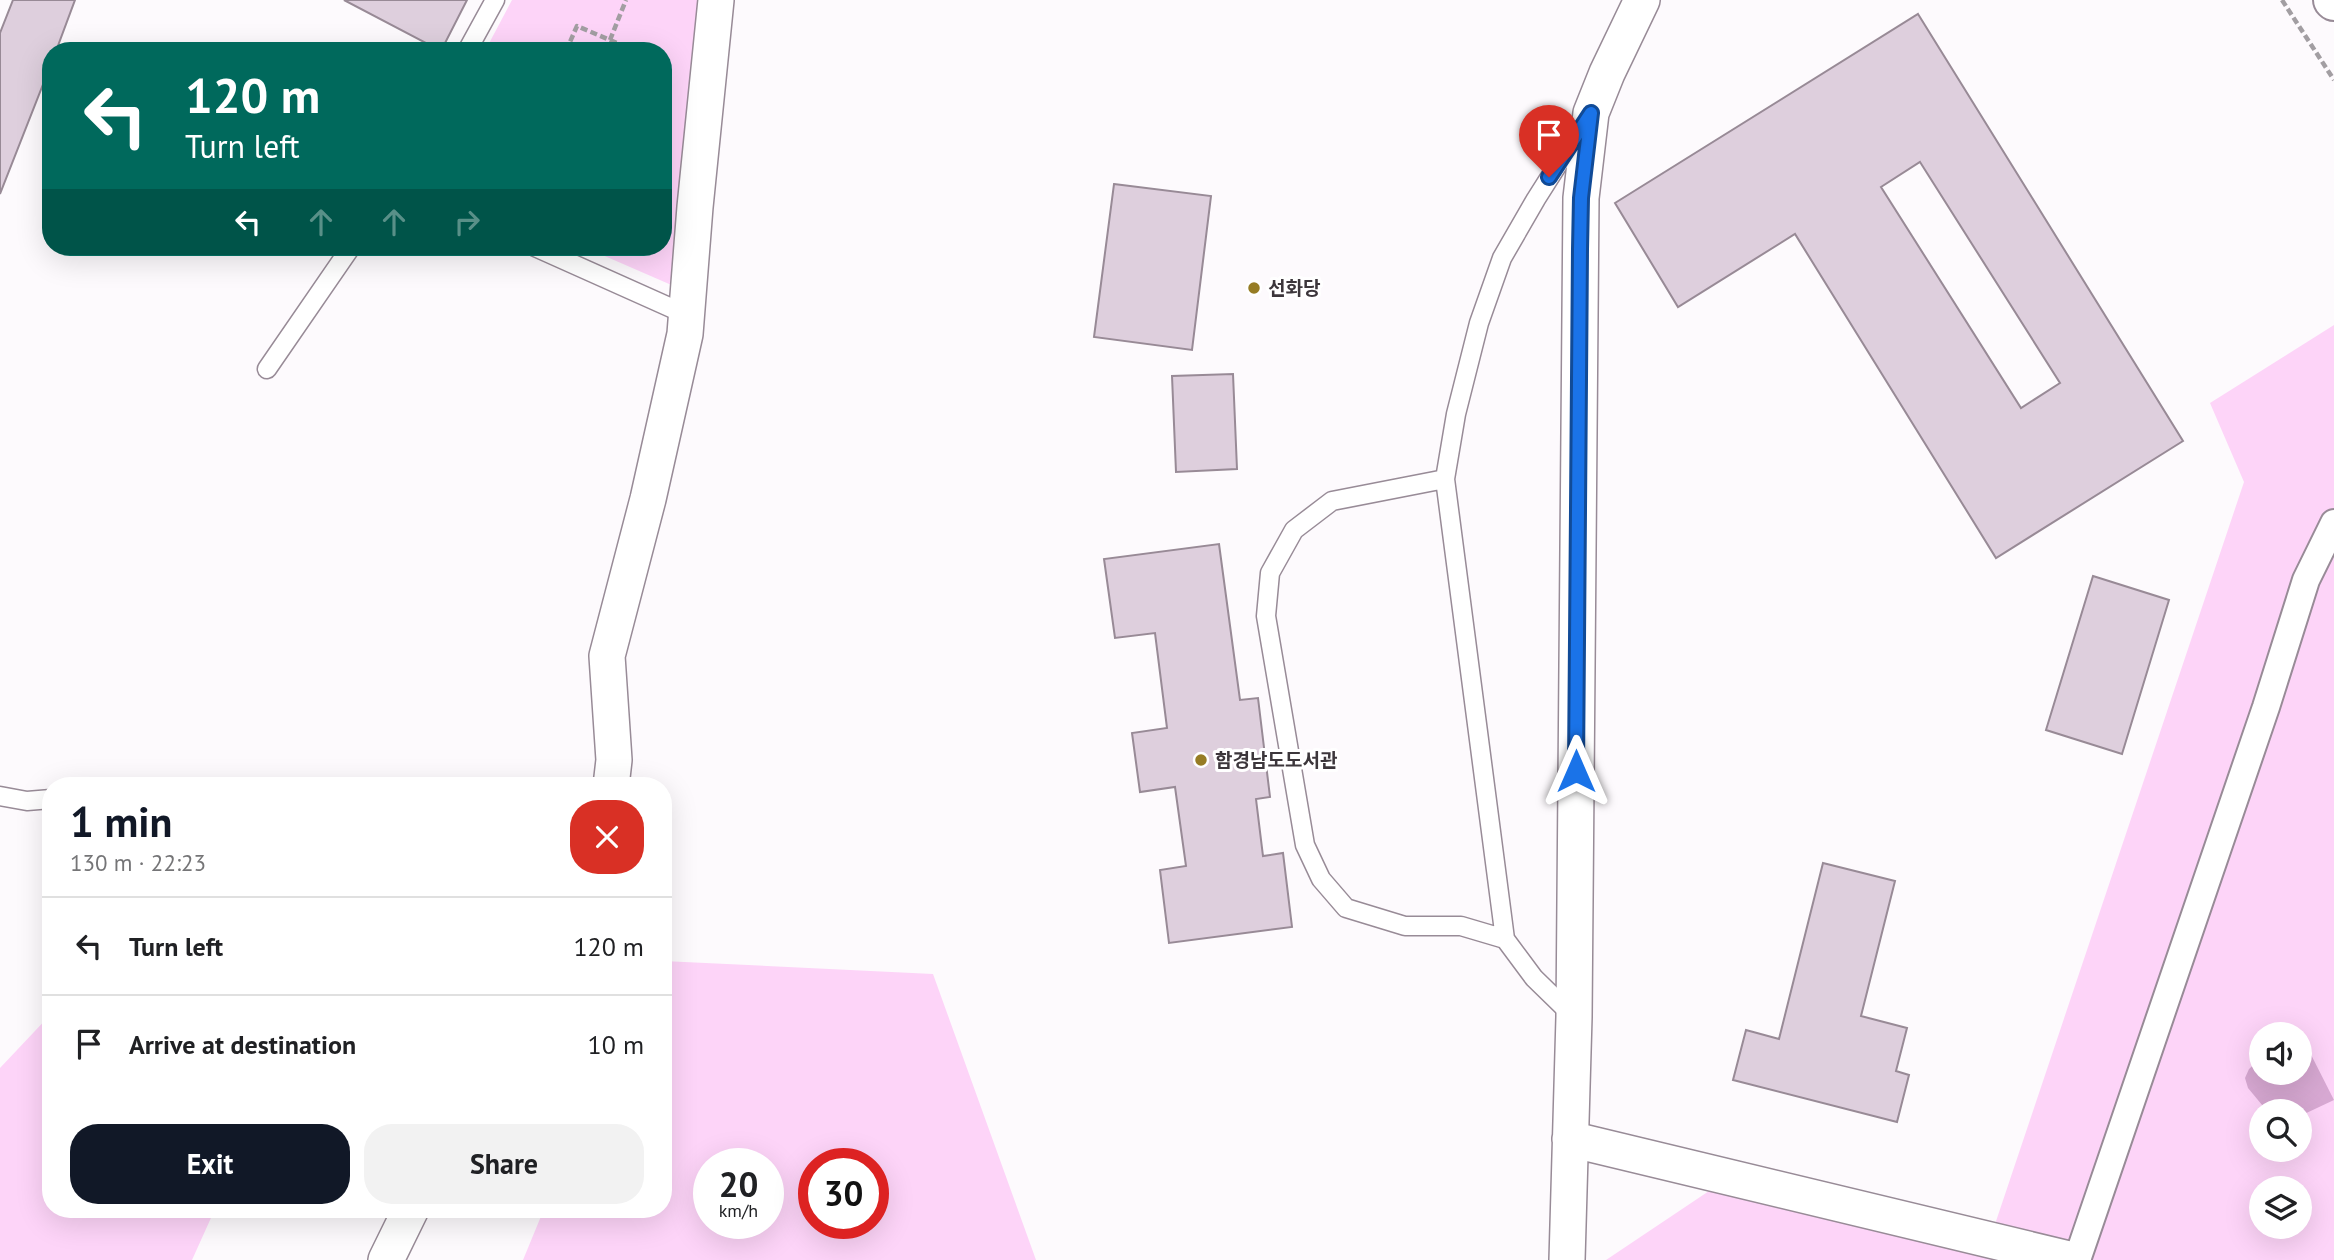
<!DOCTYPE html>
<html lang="en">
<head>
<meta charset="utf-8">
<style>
  :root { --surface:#fff; --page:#f2f2f2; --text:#202124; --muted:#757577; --line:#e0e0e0; --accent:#111827 }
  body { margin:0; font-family:"PT Sans","Noto Sans KR",sans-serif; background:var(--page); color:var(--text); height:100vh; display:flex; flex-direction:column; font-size:26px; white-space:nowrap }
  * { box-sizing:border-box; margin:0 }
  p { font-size:23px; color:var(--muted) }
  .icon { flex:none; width:38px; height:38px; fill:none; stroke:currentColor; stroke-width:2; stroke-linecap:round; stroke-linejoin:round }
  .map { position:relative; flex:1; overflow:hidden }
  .side { position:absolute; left:42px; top:777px; width:630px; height:441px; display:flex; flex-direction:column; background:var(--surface); border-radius:28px; box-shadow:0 7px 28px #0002 }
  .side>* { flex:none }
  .top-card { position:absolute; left:42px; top:42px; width:630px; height:214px; border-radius:28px; box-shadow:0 7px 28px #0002; background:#00695c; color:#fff; overflow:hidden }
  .tools { position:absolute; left:2249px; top:1022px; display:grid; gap:14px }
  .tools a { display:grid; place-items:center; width:63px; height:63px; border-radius:50%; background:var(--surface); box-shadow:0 7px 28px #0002; font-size:35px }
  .speed { position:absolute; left:693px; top:1148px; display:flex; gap:14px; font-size:35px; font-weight:700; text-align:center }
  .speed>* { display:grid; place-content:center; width:91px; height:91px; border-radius:50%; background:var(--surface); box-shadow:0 7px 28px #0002; line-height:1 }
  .speed small { font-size:18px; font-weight:400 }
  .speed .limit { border:10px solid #d22; background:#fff; color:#111 }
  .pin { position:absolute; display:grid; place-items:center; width:60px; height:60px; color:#fff; margin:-72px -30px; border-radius:50% 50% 50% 0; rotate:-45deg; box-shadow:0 0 7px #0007 }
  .pin .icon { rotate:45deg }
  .me { position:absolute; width:77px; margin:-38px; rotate:0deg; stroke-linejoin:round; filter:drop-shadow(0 0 5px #0008) }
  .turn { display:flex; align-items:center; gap:24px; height:147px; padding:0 28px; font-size:32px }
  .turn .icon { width:91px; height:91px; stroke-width:2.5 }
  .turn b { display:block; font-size:49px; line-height:60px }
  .lanes { display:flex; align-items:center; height:66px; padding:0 28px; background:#0003; justify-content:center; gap:35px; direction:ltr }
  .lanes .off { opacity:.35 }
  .round { display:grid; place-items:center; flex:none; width:74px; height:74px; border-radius:28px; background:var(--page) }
  .headline { display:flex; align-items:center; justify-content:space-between; height:119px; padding:0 28px }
  h1 { font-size:42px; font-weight:800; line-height:52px; color:var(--accent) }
  .button { display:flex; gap:14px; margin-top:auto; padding:14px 28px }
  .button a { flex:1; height:80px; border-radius:28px; background:var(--accent); color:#fff; font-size:28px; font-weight:800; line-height:80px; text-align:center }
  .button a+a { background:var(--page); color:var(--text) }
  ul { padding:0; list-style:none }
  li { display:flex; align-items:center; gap:21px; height:98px; padding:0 28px; border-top:2px solid var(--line) }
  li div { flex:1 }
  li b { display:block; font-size:26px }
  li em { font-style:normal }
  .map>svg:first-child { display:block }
  .green { fill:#fdd4f8; fill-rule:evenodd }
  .water { fill:#d7a8d2 }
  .building { fill:#decfdd; stroke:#988a96; stroke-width:2; fill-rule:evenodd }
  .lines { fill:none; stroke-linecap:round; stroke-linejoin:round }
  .service-casing { stroke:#988b97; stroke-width:21 }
  .pedestrian-casing { stroke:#988b97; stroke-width:30 }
  .minor-casing { stroke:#988b97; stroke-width:38 }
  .trunk-casing { stroke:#988b97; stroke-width:42 }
  .path { stroke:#a29ea2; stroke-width:4.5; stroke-dasharray:7 3.5; stroke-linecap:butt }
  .service { stroke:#fff; stroke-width:18 }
  .pedestrian { stroke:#fff; stroke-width:26 }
  .minor { stroke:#fff; stroke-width:35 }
  .trunk { stroke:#fff; stroke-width:38 }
  .route-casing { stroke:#114b97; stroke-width:18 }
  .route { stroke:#1a73e8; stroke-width:12 }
  .poi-dot { fill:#967c24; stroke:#fff; stroke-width:2.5 }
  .labels { text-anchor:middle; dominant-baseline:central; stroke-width:6; stroke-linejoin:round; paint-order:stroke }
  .poi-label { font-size:19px; font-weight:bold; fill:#3c363b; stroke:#fff; text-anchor:start }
</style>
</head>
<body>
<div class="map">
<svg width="2334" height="1260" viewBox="0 0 2334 1260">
  <rect width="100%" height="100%" fill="#fdfafd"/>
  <path class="green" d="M512,0H704L676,287L584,247H663V51H485Z
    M2334,325V1260H1606L1712,1189L1987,1248L2244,482L2210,403ZM2261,1034H2300V1073H2261ZM2261,1111H2300V1150H2261ZM2261,1188H2300V1227H2261Z
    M663,961L933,974L1036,1260H523L544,1209H663ZM709,1164H768V1223H709ZM814,1164H873V1223H814Z
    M51,1014V1209H215L192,1260H0V1068Z"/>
  <path class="water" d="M2298,1029L2334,1100L2300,1116V1111H2267L2248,1088L2245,1078L2249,1069L2261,1058V1073H2300V1034H2291Z"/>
  <path class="building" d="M13,0H75L56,51H51V64L0,194V33Z
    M344,0H467L441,51Z
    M1918,14L2183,441L1996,558L1795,234L1678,307L1615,203ZM1920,162L2060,383L2021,408L1881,187Z
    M1114,184L1211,196L1192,350L1094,337Z
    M1233,374L1237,469L1176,472L1172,376Z
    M1219,544L1240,700L1258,698L1270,797L1256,799L1263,856L1283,853L1292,927L1169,943L1160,870L1186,866L1175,787L1140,792L1132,733L1167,728L1155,633L1115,638L1104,559Z
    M2093,576L2169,600L2122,754L2046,730Z
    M1823,863L1895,881L1861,1016L1907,1028L1896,1071L1909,1075L1897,1122L1733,1080L1746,1030L1779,1039Z"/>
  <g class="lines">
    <defs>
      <path id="service" d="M467,51L495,0
        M535,247L687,315
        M267,369L351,247
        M1445,479L1332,501L1294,530L1270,573L1266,616L1305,845L1321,879L1346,908L1405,926H1461L1505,939
        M0,796L27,801L51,799
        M1573,1016L1534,978L1505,939L1445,479L1456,414L1479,323L1502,258L1536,199L1581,128"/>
      <path id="pedestrian" d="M2077,1260L2266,707L2306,580L2334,523"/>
      <path id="minor" d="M611,786L614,760L607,656L648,499L685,334L695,207L716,0
        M1570,1139L2073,1260
        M386,1260L411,1209
        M1567,1260L1574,1017L1581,198L1591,113L1607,73L1642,0"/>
      <path id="trunk" d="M2333,0L2334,1"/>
    </defs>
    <use href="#service" class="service-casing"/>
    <use href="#pedestrian" class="pedestrian-casing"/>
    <use href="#minor" class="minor-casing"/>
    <use href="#trunk" class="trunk-casing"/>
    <path class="path" d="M2282,0L2334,80
      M610,40L636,51
      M566,51L577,26L610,40L626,0"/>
    <use href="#service" class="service"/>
    <use href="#pedestrian" class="pedestrian"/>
    <use href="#minor" class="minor"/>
    <use href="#trunk" class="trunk"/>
  </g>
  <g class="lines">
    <defs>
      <path id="route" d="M1549,177L1591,113L1581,198L1580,249L1576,771"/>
    </defs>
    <use href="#route" class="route-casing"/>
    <use href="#route" class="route"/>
  </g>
  <g class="poi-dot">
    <circle cx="1254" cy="288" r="7"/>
    <circle cx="1201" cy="760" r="7"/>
  </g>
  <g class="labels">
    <g class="poi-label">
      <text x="1268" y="288">선화당</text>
      <text x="1215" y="760">함경남도도서관</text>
    </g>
  </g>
</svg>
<div class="tools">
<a><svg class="icon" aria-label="sound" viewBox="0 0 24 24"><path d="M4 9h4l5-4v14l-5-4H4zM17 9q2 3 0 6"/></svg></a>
<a><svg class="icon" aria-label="search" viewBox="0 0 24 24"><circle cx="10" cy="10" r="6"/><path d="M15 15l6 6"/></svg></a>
<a><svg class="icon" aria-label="layers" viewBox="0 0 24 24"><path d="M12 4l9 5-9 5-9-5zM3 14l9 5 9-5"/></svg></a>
</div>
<div class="speed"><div>20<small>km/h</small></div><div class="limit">30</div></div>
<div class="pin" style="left:1549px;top:177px;background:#d93025"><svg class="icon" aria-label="arrive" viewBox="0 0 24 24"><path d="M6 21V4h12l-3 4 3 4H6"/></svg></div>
<svg class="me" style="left:1576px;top:771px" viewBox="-20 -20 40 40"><path d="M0-17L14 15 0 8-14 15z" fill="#1a73e8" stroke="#fff" stroke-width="4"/></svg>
<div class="top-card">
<div class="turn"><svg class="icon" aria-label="left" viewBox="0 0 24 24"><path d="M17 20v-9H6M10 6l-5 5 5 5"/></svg><div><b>120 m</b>Turn left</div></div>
<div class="lanes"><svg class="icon" aria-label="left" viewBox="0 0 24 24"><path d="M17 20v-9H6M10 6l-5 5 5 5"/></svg><svg class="icon off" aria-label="ahead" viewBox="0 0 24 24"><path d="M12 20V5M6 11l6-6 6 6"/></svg><svg class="icon off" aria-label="ahead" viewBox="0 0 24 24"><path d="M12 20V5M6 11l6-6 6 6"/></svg><svg class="icon off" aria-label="right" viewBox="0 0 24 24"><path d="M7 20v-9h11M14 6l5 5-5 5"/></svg></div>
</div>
<section class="side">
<div class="headline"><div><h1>1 min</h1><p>130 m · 22:23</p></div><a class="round" style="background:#d93025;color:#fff"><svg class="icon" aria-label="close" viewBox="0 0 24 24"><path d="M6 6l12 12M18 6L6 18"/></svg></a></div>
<ul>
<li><svg class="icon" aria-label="left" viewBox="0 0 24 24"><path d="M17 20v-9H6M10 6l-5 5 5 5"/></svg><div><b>Turn left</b></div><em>120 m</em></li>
<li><svg class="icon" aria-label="arrive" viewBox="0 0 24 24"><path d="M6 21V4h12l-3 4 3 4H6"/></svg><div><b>Arrive at destination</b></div><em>10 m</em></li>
</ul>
<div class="button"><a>Exit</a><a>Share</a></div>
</section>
</div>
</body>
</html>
